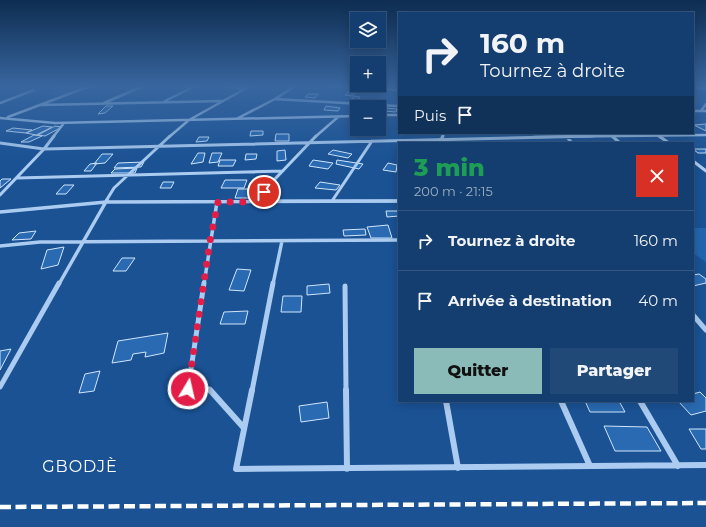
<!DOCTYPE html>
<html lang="fr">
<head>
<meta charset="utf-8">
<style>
  :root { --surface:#143e6f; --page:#214977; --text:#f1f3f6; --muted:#9daec3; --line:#335782; --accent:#8bbbb9 }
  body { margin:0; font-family:Montserrat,sans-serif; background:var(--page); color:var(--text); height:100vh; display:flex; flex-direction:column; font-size:15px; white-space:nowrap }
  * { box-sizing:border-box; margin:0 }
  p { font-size:13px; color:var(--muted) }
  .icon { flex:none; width:22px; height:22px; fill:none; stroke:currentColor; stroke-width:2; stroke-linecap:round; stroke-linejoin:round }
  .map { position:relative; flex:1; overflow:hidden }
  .sheet { position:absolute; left:398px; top:142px; width:296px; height:260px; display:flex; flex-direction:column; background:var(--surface); border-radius:0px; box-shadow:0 2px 10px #0003,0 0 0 1px var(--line) }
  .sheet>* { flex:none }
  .hud { position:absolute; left:398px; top:12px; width:296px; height:122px; border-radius:0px; box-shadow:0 2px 10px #0003,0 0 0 1px var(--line); background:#143e6f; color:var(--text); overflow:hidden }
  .controls { position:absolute; left:350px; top:12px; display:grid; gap:8px }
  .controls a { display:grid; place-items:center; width:36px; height:36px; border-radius:0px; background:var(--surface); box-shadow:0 2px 10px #0003,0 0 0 1px var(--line); font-size:20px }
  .pin { position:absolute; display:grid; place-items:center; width:34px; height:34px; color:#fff; margin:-17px; border:2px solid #fff; border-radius:50%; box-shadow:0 1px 4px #0007 }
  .me { position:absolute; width:44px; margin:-22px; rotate:9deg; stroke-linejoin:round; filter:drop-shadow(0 0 3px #0008) }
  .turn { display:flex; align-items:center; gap:14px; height:84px; padding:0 16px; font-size:18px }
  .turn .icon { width:52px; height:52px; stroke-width:2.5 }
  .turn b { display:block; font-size:28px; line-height:34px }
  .then { display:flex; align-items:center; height:38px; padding:0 16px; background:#0003; gap:8px; font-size:15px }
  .round { display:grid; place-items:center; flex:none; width:42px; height:42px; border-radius:0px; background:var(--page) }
  .summary { display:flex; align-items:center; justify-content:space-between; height:68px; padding:0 16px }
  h1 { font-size:24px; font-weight:800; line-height:30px; color:#1e9e55 }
  .cta { display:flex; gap:8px; margin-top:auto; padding:8px 16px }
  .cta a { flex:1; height:46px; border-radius:0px; background:var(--accent); color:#111; font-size:16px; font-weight:800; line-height:46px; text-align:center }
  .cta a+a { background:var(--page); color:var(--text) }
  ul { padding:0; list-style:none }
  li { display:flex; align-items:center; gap:12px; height:60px; padding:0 16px; border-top:1px solid var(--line) }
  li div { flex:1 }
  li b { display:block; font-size:15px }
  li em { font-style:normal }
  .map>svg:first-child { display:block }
  .green { fill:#2365ad }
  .building { fill:#296ab2; stroke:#d1e5fb }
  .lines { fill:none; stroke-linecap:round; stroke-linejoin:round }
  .minor-far4 { stroke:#abccf0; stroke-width:2.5 }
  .minor-far3 { stroke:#abccf0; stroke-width:3 }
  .minor-far2 { stroke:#abccf0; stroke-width:3.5 }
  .minor-far1 { stroke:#abccf0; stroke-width:5 }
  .minor { stroke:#abccf0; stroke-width:6 }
  .rail { stroke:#fff; stroke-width:4.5; stroke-dasharray:11 4.5; stroke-linecap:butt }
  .route { stroke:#e11d48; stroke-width:7; stroke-dasharray:0 12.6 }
  .labels { text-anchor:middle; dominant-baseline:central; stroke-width:4; stroke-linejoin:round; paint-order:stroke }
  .near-quarter-label { font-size:16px; letter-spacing:1px; fill:#fff; stroke:#1a5294 }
</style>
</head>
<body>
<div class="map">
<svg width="706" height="527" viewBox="0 0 706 527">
  <rect width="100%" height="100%" fill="#1a5294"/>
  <path class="green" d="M21,86H85L60,96L49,94L62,88L19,87Z
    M693,228H706V262L693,253Z"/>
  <path class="building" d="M227,86H234L245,87L241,89L225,87Z
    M350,90L357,91L352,96L345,95Z
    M308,94H318L315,98L305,97Z
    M354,96L360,97L357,103H349Z
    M106,106H113L105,113L98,114Z
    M326,106L340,108L338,111L324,110Z
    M385,108L397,109L396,112L384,111Z
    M706,124V131L694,125Z
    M43,126L52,127L36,135L26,133Z
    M55,126L62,127L45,136L38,135Z
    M13,128L32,130L26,133L6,131Z
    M251,131H263V135L250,136Z
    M276,134H289V141H275Z
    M34,135L42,136L29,142H21Z
    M199,137H209L207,141L196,142Z
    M693,149H706V153H698Z
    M285,150L286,160L277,161V151Z
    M333,150L352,154L348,158L328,154Z
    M198,153H205L203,162L191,164Z
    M212,153H222L218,162L209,163Z
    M102,154H113L105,163L94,164Z
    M246,154H257L256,159L245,160Z
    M220,160H236L233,166H218Z
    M313,160L333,163L328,169L309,166Z
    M337,160L363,164L359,169L336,164Z
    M144,162L141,167L114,168L118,163Z
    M97,163L91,171H84L90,164Z
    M388,163L397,165L396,172L383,170Z
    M137,168L135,173H111L115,169Z
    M2,179H11L0,188V181Z
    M225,180H247L244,188H221Z
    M163,182H174L171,188H160Z
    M320,182L340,185L336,190L315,188Z
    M64,185H74L66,194H56Z
    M238,189H257L254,198H235Z
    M386,211H397L399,216L387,217Z
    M388,225L392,238H371L367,227Z
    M365,229L366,235L344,236L343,230Z
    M36,231L31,239L12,240L19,233Z
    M64,247L58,265L41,269L47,250Z
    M122,258H135L126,271H113Z
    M237,269L251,270L244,291L229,290Z
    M699,274L706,279V283L693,286V275Z
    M329,284L330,293L307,295V286Z
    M283,296H302L301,312H281Z
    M248,311L245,324H220L224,312Z
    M168,333L164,353L145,357L146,352L133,354L131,360L112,363L118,341Z
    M11,349L0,370V351Z
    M100,371L94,391L79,393L85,374Z
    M700,392L706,398V411L691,415L678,401H693V394Z
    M585,401H619L625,412H590Z
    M327,402L329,418L301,422L299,406Z
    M604,426L647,427L661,451H615Z
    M689,429H706V449H701Z"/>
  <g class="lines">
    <path class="minor-far4" d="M331,86L399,90
      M693,87L706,89
      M275,99L397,106
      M165,101L195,86
      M0,103L34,90
      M104,103L143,86
      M40,105L221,101
      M693,111H706
      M701,111L706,104
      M379,115H399
      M8,117L90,86
      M0,118L55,123L357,116
      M238,118L275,99L295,86
      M658,135L660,137
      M53,137L64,123
      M169,137L189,120L250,86
      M315,137L338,117
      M442,137L444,133
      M534,137L706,135"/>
    <path class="minor-far3" d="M566,136L572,143
      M612,136L620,143
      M659,136L669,143
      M0,143L44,149L593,136
      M439,143L443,136
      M693,161L706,171
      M17,178L283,171
      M0,195L44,149L54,136
      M106,201L114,188L170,136
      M254,201L316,136
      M257,201H399
      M332,201L372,141"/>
    <path class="minor-far2" d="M254,202L255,200
      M0,212L106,202L399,201
      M0,246L40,242L399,240
      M59,284L107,200
      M204,284L217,202
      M273,284L282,241"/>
    <path class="minor-far1" d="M204,283L188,389H209L211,391
      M345,286L346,391
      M693,315L706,330
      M0,387L59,283
      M252,391L273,283"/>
    <path class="minor" d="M210,390L244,428
      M252,390L236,469L706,465
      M346,390L347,469
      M446,401L458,468
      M561,401L590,466
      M640,401L678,466"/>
    <path class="rail" d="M0,507L706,503"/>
  </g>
  <linearGradient id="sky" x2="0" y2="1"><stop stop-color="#0e2d51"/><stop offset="0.54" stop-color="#38669f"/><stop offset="1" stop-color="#38669f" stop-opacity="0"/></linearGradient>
  <rect width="706" height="160" fill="url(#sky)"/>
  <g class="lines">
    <path class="route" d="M188,389L210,241L218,202H254L264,192"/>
  </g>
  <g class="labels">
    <g class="near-quarter-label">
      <text x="80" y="466">GBODJÈ</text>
    </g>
  </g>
</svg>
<div class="controls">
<a><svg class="icon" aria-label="layers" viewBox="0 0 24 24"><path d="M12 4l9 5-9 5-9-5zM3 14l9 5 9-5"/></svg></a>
<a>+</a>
<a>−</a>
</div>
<div class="pin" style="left:264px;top:192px;background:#d93025"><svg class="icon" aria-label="arrive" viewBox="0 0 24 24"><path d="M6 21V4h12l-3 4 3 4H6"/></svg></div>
<svg class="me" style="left:188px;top:389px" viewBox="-20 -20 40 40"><circle r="17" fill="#e11d48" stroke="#fff" stroke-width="3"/><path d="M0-11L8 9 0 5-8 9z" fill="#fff"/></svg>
<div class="hud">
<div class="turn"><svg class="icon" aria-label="right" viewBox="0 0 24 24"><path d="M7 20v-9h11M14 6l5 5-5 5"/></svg><div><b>160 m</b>Tournez à droite</div></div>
<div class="then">Puis<svg class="icon" aria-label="arrive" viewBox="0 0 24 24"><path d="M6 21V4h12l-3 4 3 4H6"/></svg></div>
</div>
<section class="sheet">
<div class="summary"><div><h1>3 min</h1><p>200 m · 21:15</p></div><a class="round" style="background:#d93025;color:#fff"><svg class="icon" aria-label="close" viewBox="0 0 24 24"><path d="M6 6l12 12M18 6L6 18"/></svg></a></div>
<ul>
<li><svg class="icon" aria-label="right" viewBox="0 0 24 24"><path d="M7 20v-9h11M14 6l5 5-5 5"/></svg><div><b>Tournez à droite</b></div><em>160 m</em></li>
<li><svg class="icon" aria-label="arrive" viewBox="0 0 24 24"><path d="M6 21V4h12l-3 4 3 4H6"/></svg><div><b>Arrivée à destination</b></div><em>40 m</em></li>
</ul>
<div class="cta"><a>Quitter</a><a>Partager</a></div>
</section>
</div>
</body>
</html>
